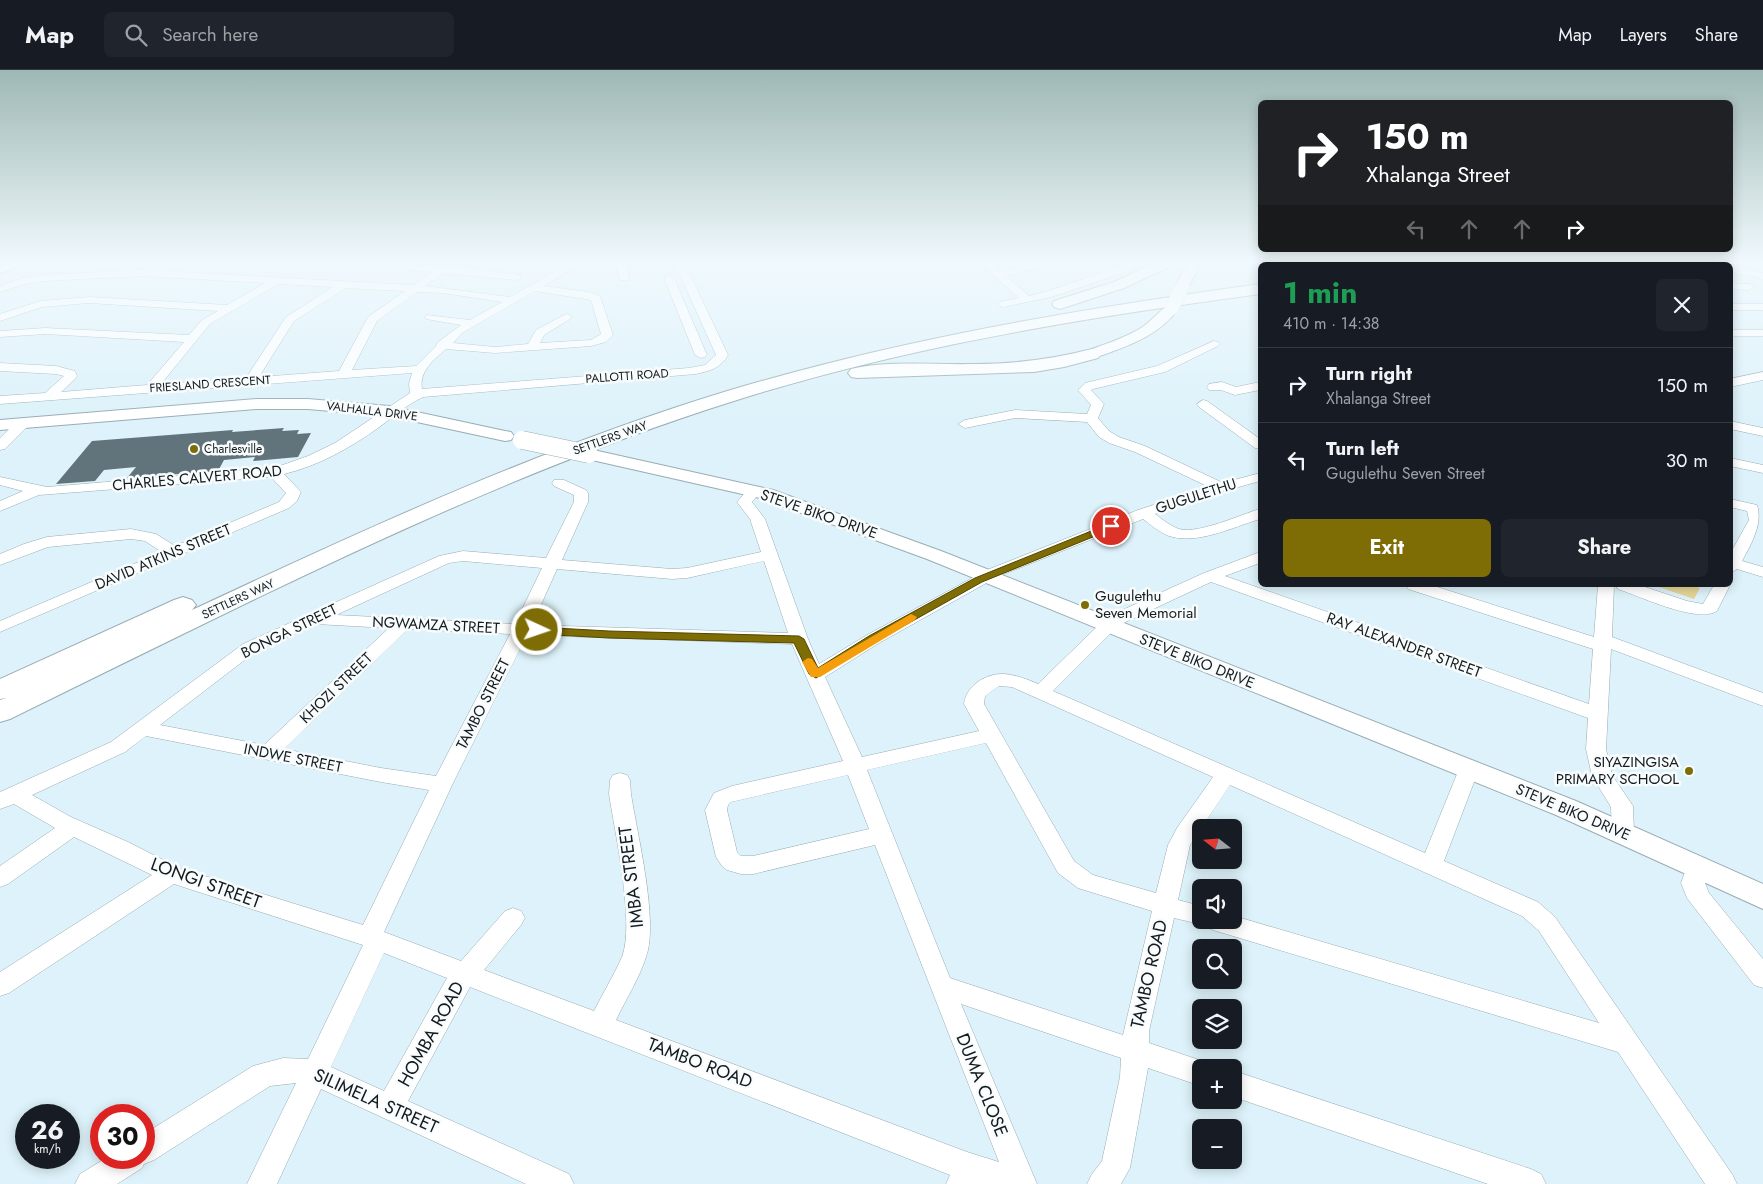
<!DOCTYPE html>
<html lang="en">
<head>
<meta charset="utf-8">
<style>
  :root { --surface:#171b24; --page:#20242c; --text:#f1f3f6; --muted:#9ea1a6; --line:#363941; --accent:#7e6c05 }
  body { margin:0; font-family:Jost,sans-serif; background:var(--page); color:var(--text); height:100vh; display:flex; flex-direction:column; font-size:19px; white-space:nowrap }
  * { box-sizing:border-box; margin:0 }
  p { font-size:16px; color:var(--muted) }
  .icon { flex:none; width:28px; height:28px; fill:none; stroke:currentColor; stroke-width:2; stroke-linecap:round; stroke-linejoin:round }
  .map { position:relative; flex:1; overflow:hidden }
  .panel { position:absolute; left:1258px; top:192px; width:475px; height:325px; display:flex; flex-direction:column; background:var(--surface); border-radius:8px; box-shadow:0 2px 12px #0003 }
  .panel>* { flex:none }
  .hud { position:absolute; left:1258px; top:30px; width:475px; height:152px; border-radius:8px; box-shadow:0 2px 12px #0003; background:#202124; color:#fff; overflow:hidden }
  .needle { width:32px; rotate:287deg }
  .buttons { position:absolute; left:1192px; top:749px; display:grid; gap:10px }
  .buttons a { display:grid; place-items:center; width:50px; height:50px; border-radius:8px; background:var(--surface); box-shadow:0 2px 12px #0003; font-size:25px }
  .speed { position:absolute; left:15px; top:1034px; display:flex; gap:10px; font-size:25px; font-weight:700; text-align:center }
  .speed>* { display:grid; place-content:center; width:65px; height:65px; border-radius:50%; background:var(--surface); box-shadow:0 2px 12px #0003; line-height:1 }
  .speed small { font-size:12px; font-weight:400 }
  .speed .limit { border:8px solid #d22; background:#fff; color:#111 }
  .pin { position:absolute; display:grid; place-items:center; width:42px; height:42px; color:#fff; margin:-21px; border:2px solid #fff; border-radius:50%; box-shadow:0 1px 5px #0007 }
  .me { position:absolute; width:55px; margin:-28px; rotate:93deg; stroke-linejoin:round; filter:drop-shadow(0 0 4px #0008) }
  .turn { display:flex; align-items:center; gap:18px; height:105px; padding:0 25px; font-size:22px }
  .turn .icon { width:65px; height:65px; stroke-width:2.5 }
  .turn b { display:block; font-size:35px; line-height:42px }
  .lanes { display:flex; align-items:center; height:48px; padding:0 25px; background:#0003; justify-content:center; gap:25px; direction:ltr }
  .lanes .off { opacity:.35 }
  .round { display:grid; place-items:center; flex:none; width:52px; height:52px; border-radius:8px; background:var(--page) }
  .summary { display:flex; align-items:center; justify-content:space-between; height:85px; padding:0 25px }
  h1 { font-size:30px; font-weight:700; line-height:38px; color:#1e9e55 }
  .primary-button { display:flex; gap:10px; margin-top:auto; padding:10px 25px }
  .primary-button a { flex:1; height:58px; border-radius:8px; background:var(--accent); color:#fff; font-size:20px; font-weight:700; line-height:58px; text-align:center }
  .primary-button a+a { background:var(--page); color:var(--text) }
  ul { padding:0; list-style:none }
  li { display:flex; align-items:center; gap:15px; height:75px; padding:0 25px; border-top:1px solid var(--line) }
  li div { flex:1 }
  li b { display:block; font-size:19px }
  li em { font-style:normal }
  header { display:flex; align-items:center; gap:30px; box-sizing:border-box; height:70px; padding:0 25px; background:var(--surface); border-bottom:1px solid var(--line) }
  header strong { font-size:24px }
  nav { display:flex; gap:28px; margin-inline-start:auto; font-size:18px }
  .search { width:350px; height:45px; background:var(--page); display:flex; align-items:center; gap:12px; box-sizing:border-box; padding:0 18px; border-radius:8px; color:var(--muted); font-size:19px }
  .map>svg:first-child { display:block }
  .green { fill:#e4d595 }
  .building { fill:#62747b }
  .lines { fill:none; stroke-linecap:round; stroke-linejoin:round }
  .minor-casing { stroke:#98acb3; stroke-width:1 }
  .major-casing { stroke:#98acb3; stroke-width:2 }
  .highway-casing { stroke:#98acb3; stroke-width:2 }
  .minor { fill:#fff; fill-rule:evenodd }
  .major { fill:#fff; fill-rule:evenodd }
  .highway { fill:#fff; fill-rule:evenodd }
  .major-bridge-far1-casing { stroke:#98acb3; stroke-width:14; stroke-linecap:butt }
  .major-bridge-casing { stroke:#98acb3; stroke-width:19; stroke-linecap:butt }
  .major-bridge-far1 { stroke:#fff; stroke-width:14 }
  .major-bridge { stroke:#fff; stroke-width:18 }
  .route { fill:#7e6c05; stroke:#524603 }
  .slow { fill:#f59e0b }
  .poi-dot { fill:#7e6c05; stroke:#f8fcfd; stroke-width:2 }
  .labels { text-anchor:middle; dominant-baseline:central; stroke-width:5; stroke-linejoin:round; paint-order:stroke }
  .far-street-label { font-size:12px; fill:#141b1e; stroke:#f8fcfd }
  .far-poi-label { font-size:12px; fill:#141b1e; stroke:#f8fcfd; text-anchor:start }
  .street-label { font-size:15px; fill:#141b1e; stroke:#f8fcfd }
  .poi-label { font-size:15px; fill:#141b1e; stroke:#f8fcfd; text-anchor:start }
  .near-street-label { font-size:18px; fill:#141b1e; stroke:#f8fcfd }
</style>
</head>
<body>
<header>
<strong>Map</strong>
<div class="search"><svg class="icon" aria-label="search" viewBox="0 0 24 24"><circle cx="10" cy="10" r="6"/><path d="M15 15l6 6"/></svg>Search here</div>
<nav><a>Map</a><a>Layers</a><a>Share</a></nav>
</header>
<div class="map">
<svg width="1763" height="1114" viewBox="0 0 1763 1114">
  <rect width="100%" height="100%" fill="#ddf2fa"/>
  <path class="green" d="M1653,515H1691L1700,518L1694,529Z"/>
  <path class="building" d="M284,358L282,361L299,360L297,364L311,363L298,387L253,391L255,387L224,390L218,401L127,408L136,397L104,400L95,411L56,414L92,371L233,360L232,362Z"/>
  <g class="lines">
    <defs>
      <path id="minor" d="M568,194H580L544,216L589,222L600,226L613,265L606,272L591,276L495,283L446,279C434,290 419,301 422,319L689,298L705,295L716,285L675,194H685L728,285C721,298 710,301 696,304L423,327C406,335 393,347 378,358C350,378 318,396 284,404L301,422L297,431L289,438L0,562V551L162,482L145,471L131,469L48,477L0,495V484L24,474L47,467L131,459L156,464L175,476L279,432L286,423L271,407L39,425L0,441V431L23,421L0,415V407L47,417L274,398L308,386L335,373L410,323L409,314L412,303L0,334V326L45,323L64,306L56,304L0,301V293L56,296L75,301L77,306L75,309L61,322L147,315L184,272L45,264L0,267V261L45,258L189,265L202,250L218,241L89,233L42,237L0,251V244L41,231L89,227L227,235L265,213L142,206L43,211L25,214L0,222V216L23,208L43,205L142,200L413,215L432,202L405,200V196L408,195L467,198L520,205V209L516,210L444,203L425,216L510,227ZM278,214L333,217L286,247L246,308L161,314L210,254ZM346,218L405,221L368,247L339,301L259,307L294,251ZM535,221L591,230L601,264L591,270L540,273L544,265L570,249L571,247L570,245L566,244L536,260L528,274L495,277L453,273L462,263ZM417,222L443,223L502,232L470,250L426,245L425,247L426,249L461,255L437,273L436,276L416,296L352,300L377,251Z
        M616,194H626L629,208L628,210H620Z
        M981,194H992L1000,201L1029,194H1045L1043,196L1006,206L1029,226L1045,222L1127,194H1138L1129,201L1051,227L1003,237L999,236L998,234L999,232L1019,228Z
        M1734,196L1763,203V209L1731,201V197Z
        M669,205L674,208L707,285L705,287L701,288L695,285L664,208Z
        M1730,213L1749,214L1754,217L1749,220L1730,219Z
        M1730,234H1763V240H1730Z
        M1730,260H1763V266H1730Z
        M1214,271L1218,272L1220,274L1218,276L1165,302L1093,319L1091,320L1104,334L1098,348L1109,361L1119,367L1145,376L1223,413L1260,403V411L1186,432L1155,444C1162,449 1170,456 1179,459C1200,464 1239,445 1260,439V449C1233,457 1198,475 1169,466C1159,462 1151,455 1143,449L999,506L879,573L825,607L862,687L979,661L964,634C966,615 987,603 1004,604C1016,605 1027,609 1038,614L1107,547L1204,503L1260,482V493L1225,506L1589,634L1593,579L1408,519L1406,515H1431L1594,567L1598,515H1614L1612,567L1763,623V636L1611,579L1606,679L1612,705L1633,736L1634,762L1631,768L1623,770L1615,768L1612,762L1611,737L1592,706L1586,679L1588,648L1211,512L1119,555L1053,621L1425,783L1459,699L1462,694L1469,692L1476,694L1479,699L1444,791L1538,832L1555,847L1732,1104L1737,1114H1705L1618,982L1213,860L1204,855L1174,848L1149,961V973L1211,994L1212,998H1201V1016L1148,998L1130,1098L1121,1114H1087L1092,1104L1102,1091L1120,1007L1121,988L961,934L1037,1114H946L950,1105L470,917L408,1031L569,1104L574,1114H526L321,1019L277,1114H247L296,1013L270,1016L154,1090L144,1094L142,1098L117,1114H75L80,1104L106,1088H144V1064L253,996L283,988L308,989L363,875L174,814L9,923L0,926V902L152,805L74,767L8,814L0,817V796L55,758L14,734L0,739V722L111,672L243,574L439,486L463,481L546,488L574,432V425L554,416L552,413L554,410H564L586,420L588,423V432L562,490L672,499L687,498L761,482L750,449L737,432L749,418H759L761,421L752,432L765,449L808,569L819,594L867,565L987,500L1138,440L1209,417L1135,382L1109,373L1099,367L1087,352L1015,348L965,358L958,354L965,350L1015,340L1087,344L1091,335L1078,320L1085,313L1157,296ZM463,491L542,498L515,554L336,545L449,493ZM764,491L788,563L532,555L557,499L672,509L687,508ZM316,554L389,558L264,675L160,655L255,582ZM408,559L510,564L436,706L381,698L284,679ZM527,565L792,574L843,691L732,716L714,723L705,740L716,787L722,796L727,800L741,804H753L875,775L999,1092L967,1082L616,950C626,929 639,909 646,887C659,852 637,763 631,724L630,710L627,705L620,703L613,705L610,710L609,724C615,763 635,853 622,887C614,905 603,923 594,941L484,900L521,855L525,848L521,841L513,838L505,841L461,891L384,862L454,711ZM999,616L1012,617L1213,707L1177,758L1168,775L1156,823L1093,805L1074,791L984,634L985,626ZM146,666L381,712L429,720L363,855L179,798L128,772L71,747L32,725L125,682ZM986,673L1058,803L1078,818L1152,841L1123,965L950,908L867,700ZM848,705L869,759L753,786H741L737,782L727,740L728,735L731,732ZM1230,715L1522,846L1539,861L1599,953L1234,846V850H1201V836L1178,830L1190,775ZM384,883L447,908L384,1021L331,997Z
        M1763,302V310L1730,317V309Z
        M1222,312L1236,317L1260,312V320L1235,325L1221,320H1209L1207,317L1209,314Z
        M1203,330L1207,331L1260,369V379L1255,378L1199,337L1197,334Z
        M23,349L28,350L30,353L28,356L5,379L0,380V368L18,350Z
        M1730,351L1763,358V366L1730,359Z
        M1730,388L1763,395V403L1730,396Z
        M1730,429L1757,435C1763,453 1752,473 1742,491L1763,497V507L1737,499L1730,503V484L1749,450L1747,441L1730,437Z
        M1616,515H1639L1687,531L1703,534L1714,515H1730L1717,541C1698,554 1639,526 1618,519Z
        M1697,788L1705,791L1708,797L1705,813L1709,823L1763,889V918L1754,915L1687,828L1681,813L1689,791Z
        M1234,1001L1531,1099L1541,1104L1546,1114H1488L1234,1027Z"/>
      <path id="major" d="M3,194H21L19,197L0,203V195Z
        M1188,194H1200L1188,218H1178L1176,215Z
        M1172,234L1179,238C1159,266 1128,276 1097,287H1087L1085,284L1087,281C1105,274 1125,268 1141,258C1151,252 1163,236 1172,234Z
        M257,329H308L389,336L505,361L511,362L514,366L511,370L505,371L389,346L308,339H257L0,360V350Z
        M589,379L773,420L941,481L1576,731L1763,814V839L1556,745L927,489L760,428L583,388L580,384L583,380Z"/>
      <path id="highway" d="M1153,194H1171L1169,197L1124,218L1060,239L1054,237L1052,234L1054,231L1114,212Z
        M1272,194H1293L1294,195H1272Z
        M1260,214V224C1083,248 908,276 737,330C485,409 248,533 10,649L0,652V630L6,628L0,629V609L174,530L183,527L192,530L196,535L192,540C365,459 541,378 724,322C900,269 1079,239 1260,214Z
        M1092,279L1098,280L1101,284L1098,288L1064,297L1034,302L857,308L851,307L848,303L851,299C888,290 935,295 974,294C1015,294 1053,289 1092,279Z"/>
    </defs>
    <use href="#minor" class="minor-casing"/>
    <use href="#major" class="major-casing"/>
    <use href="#highway" class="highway-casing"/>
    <use href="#minor" class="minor"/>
    <use href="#major" class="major"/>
    <use href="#highway" class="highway"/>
    <defs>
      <path id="major-bridge-far1" d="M1172,238L1183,215"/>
      <path id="major-bridge" d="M522,370L589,384"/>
    </defs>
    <use href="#major-bridge-far1" class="major-bridge-far1-casing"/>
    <use href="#major-bridge" class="major-bridge-casing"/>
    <use href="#major-bridge-far1" class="major-bridge-far1"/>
    <use href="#major-bridge" class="major-bridge"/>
  </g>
  <linearGradient id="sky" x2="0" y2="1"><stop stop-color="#9eb8b5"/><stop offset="0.55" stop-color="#f0f9fd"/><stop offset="1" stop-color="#f0f9fd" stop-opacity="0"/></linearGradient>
  <rect width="1763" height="350" fill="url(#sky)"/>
  <path class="route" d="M1111,453L1115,454V458L982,512L877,571L816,608L809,604L794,573L609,568L537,564L532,560L537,557L609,561L799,566L804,569L818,598L869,566L975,508Z"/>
  <path class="slow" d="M911,544L917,547L915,550L820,607H811L802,592L808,588L812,589L818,598Z"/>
  <g class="poi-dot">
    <circle cx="194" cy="379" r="5"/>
    <circle cx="1085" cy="535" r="5"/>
    <circle cx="1689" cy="701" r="5"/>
  </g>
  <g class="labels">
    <g class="far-street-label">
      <text transform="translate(627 306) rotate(-4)">PALLOTTI ROAD</text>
      <text transform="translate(210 314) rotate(-4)">FRIESLAND CRESCENT</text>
      <text transform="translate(372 341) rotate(7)">VALHALLA DRIVE</text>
      <text transform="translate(610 368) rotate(-20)">SETTLERS WAY</text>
      <text transform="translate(238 529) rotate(-25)">SETTLERS WAY</text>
    </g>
    <g class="far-poi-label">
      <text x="204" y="379">Charlesville</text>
    </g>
    <g class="street-label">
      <text transform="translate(197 408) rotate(-5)">CHARLES CALVERT ROAD</text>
      <text transform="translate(1196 426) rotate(-18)">GUGULETHU</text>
      <text transform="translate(819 444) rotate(19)">STEVE BIKO DRIVE</text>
      <text transform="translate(163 487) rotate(-23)">DAVID ATKINS STREET</text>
      <text transform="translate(436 555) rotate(3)">NGWAMZA STREET</text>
      <text transform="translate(289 561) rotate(-26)">BONGA STREET</text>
      <text transform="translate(1404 575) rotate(20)">RAY ALEXANDER STREET</text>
      <text transform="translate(1197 591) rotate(22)">STEVE BIKO DRIVE</text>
      <text transform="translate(336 618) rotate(-44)">KHOZI STREET</text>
      <text transform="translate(483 634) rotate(-63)">TAMBO STREET</text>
      <text transform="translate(293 688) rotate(11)">INDWE STREET</text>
      <text transform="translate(1573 742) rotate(23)">STEVE BIKO DRIVE</text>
    </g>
    <g class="poi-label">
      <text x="1095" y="526">Gugulethu<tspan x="1095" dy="17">Seven Memorial</tspan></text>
      <text x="1679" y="692" text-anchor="end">SIYAZINGISA<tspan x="1679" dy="17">PRIMARY SCHOOL</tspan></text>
    </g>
    <g class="near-street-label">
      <text transform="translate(631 807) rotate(-97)">IMBA STREET</text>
      <text transform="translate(206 813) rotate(20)">LONGI STREET</text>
      <text transform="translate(1149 904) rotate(-77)">TAMBO ROAD</text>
      <text transform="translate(431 964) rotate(-61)">HOMBA ROAD</text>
      <text transform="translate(700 993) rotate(21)">TAMBO ROAD</text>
      <text transform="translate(982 1015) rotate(68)">DUMA CLOSE</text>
      <text transform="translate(376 1031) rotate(24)">SILIMELA STREET</text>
    </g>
  </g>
</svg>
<div class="buttons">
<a><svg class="needle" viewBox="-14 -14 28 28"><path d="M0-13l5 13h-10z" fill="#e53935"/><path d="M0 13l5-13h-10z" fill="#9ea1a6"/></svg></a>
<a><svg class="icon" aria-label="sound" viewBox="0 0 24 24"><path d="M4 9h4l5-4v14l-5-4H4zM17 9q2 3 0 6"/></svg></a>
<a><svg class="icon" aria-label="search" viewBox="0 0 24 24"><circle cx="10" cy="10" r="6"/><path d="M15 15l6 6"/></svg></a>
<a><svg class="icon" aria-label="layers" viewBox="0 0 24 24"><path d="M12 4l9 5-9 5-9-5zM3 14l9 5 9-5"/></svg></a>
<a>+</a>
<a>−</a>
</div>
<div class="speed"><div>26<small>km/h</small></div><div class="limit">30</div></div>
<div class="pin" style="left:1111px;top:456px;background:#d93025"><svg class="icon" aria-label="arrive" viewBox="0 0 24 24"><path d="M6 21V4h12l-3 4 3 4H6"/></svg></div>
<svg class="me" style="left:537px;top:560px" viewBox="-20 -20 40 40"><circle r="17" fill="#7e6c05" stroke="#fff" stroke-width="3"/><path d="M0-11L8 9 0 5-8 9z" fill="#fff"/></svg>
<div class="hud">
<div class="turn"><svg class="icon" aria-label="right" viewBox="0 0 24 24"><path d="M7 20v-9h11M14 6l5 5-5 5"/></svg><div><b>150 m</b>Xhalanga Street</div></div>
<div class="lanes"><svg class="icon off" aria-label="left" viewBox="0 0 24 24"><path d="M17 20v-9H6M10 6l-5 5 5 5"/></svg><svg class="icon off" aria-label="ahead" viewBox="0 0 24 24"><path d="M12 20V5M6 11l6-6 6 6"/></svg><svg class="icon off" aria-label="ahead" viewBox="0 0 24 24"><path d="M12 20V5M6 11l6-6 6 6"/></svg><svg class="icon" aria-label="right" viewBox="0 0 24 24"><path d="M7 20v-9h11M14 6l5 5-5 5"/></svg></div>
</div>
<section class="panel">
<div class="summary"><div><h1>1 min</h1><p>410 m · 14:38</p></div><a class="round"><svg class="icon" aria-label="close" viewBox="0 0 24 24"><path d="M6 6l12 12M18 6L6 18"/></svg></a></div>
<ul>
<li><svg class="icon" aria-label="right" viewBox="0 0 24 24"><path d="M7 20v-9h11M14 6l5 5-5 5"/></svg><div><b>Turn right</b><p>Xhalanga Street</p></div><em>150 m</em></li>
<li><svg class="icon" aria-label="left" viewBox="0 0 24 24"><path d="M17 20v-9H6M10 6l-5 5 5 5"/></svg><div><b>Turn left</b><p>Gugulethu Seven Street</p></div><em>30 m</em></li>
</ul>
<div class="primary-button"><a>Exit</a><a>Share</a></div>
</section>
</div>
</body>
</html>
